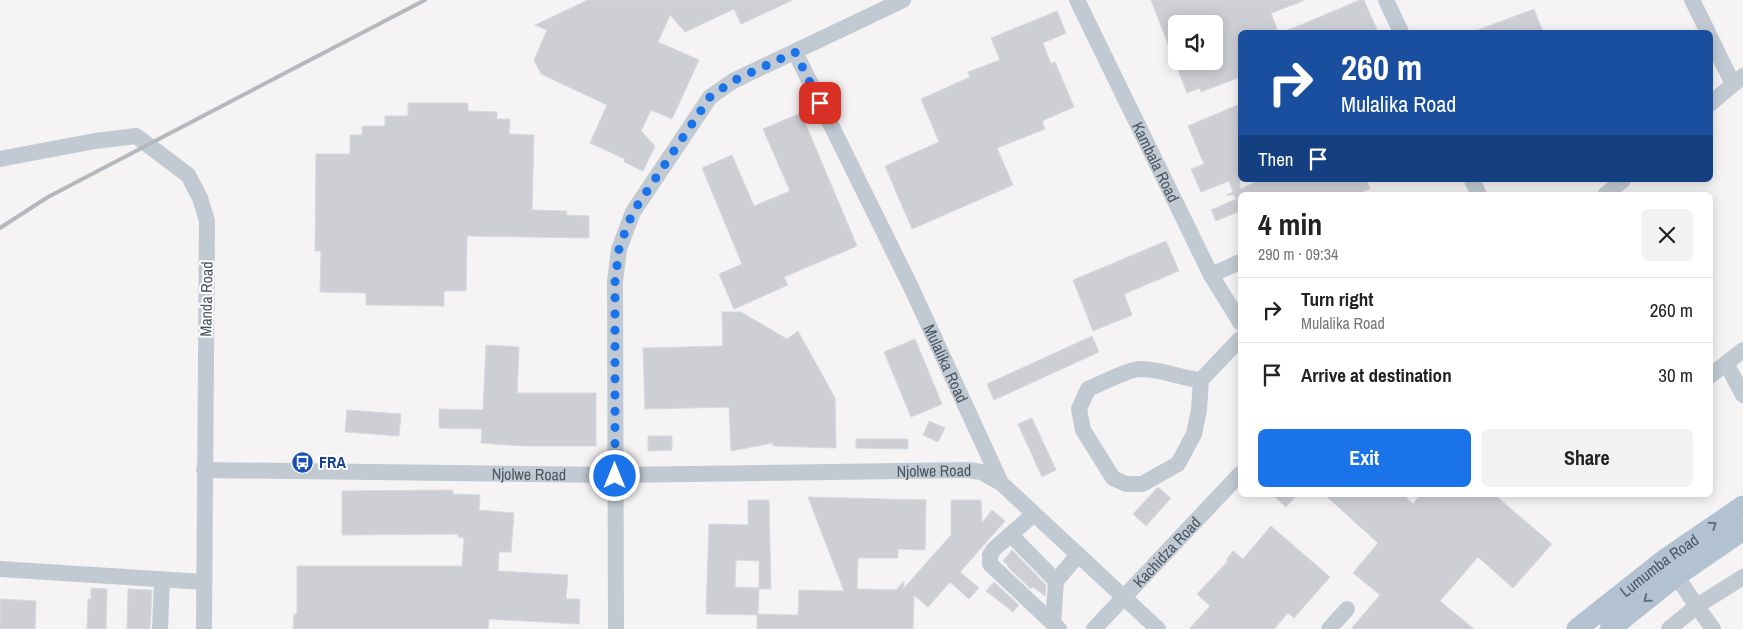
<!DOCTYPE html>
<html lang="en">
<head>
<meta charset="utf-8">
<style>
  :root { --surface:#fff; --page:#f2f2f2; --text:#222; --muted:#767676; --line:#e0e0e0; --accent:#1a73e8 }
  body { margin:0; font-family:"Archivo Narrow",sans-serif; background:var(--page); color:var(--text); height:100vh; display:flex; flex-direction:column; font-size:19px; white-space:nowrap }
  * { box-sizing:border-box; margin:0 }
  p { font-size:16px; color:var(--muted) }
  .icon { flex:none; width:28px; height:28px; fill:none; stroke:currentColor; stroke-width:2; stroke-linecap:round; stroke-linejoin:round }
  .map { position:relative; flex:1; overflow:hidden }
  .panel { position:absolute; left:1238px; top:192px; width:475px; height:305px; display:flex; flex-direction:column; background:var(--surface); border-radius:8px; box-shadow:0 2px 12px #0003 }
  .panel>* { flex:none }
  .guide { position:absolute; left:1238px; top:30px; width:475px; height:152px; border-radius:8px; box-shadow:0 2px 12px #0003; background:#1a4fa0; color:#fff; overflow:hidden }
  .tools { position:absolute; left:1168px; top:15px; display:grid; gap:10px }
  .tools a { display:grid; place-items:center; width:55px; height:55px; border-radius:8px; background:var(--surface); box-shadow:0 2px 12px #0003; font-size:25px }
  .pin { position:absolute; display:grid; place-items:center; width:42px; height:42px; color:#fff; margin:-21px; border-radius:10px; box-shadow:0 2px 8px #0006 }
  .me { position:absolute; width:55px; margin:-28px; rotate:0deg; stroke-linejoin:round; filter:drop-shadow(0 0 4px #0008) }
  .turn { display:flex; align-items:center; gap:18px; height:105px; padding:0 20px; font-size:22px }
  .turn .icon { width:65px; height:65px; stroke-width:2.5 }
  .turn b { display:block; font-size:35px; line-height:42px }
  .then { display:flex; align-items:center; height:48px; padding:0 20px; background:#0003; gap:10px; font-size:19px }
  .round { display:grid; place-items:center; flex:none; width:52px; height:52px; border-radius:8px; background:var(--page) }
  .headline { display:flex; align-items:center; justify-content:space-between; height:85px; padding:0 20px }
  h1 { font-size:30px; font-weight:700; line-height:38px }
  .cta { display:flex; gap:10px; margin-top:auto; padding:10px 20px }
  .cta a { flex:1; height:58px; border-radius:8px; background:var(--accent); color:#fff; font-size:20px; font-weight:700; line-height:58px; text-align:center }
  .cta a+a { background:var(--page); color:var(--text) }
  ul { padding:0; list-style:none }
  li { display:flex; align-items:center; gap:15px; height:65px; padding:0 20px; border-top:1px solid var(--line) }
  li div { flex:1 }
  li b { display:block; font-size:19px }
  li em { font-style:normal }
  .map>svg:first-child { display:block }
  .building { fill:#cdcfd5; stroke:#d7d9de; fill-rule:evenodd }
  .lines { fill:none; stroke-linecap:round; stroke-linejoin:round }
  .minor { stroke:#c1cad2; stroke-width:16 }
  .major { stroke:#b3c2d1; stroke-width:21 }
  .rail { stroke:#b5b8bd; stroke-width:4 }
  .oneway { stroke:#64717d }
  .route { stroke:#1a73e8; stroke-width:9; stroke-dasharray:0 16.2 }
  .labels { text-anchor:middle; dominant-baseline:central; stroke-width:4; stroke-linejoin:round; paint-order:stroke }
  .street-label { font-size:16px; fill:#4a5661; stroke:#fff }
  .transit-label { font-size:16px; font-weight:bold; fill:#164399; stroke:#fff; text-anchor:start }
</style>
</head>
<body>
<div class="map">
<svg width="1743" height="629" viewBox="0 0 1743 629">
  <rect width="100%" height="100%" fill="#f5f3f3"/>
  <path class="building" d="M588,0H793L741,24L734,9L685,32L670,15L658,42L699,60L672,119L651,110L641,131L655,146L643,171L624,162L625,159L590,143L607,105L541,74L534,60L547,30L535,25Z
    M1151,0H1303V1L1271,13L1278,32H1240V77L1201,92L1200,88L1187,93ZM1176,24H1214V61H1176Z
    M1360,0H1364L1378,32H1284Z
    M1534,9L1543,32H1475V31Z
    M1057,11L1066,33L1043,43L1051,64L1055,62L1074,107L1042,121L1045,129L997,148L1013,185L912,229L885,166L939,142L921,99L970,77L968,72L1000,60L991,38Z
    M408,103H468V111L497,112V119H510L509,134L534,135L532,210L567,211L566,215L589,216V238L467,236L466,291H444V306L366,305V293L320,292L321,251H315L316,154H350V135H362V126H385V116H408Z
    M1240,104V189L1261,180H1367L1370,189L1355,195H1240V211L1216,221L1211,210L1236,199L1234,195H1226L1233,192L1229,181L1201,192L1191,169L1204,164L1188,126Z
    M801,113L857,246L784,277L788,285L734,309L719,274L742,264L702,168L732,155L754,206L790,191L763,129Z
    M1166,241L1179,271L1124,294L1132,315L1093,331L1073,280Z
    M722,312H741L787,339L798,331L835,398L836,448L773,446V443L731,451L729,407L645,409L643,348L723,346Z
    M1092,336L1099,352L994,400L987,384Z
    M915,339L942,404L911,417L884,352Z
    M486,345L519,347L517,393H596V446H523L481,443L482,429L439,428V409L483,410Z
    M347,410L401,414L399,436L345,432Z
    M1032,418L1056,470L1042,477L1018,424Z
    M929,421L945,428L938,442L923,435Z
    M648,436H672V450L648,451Z
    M856,439H908V449L856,448Z
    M1158,487L1171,498L1146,526L1133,514Z
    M453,490V494L480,495L479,510L514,513L511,552H499L498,571L568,575L566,599H580L579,624L489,619L488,629H293L294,614H297V566H462L464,538L458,537V534L342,535V491Z
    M1273,495H1297L1286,507Z
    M1325,495H1403L1413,504L1420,495H1495L1552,544L1513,588L1478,557L1440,601L1474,629H1351L1380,595L1353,573L1378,543Z
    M808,497L926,500L925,550L898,549V558H858L857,589L896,590L904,581L903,589L951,535V500H981L982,523L992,510L1005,521L960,572L979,588L969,599L950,582L928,607L914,595L913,629H757V615L706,614L709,524L748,525V500H769L771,589H759V561L736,560L735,587L759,588L758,614L798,615L799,590L844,591Z
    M1271,526L1330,577L1294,618L1288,613L1274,629H1189L1210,606L1197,594L1228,561L1226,560L1233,551L1243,559Z
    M1012,550L1046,585L1045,596L1033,587L1031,589L1007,566L1008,565L1003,561Z
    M994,582L1019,605L1013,612L986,591Z
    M91,588L107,589L106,629H87L88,599H91Z
    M128,589L152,590L150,629H127Z
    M0,599L36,601L35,629H0Z"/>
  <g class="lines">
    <g class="minor">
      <path id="s1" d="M1077,0L1211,275L1240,322"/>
      <path d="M1386,0L1401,32"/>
      <path d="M1692,0L1708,32"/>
      <path d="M1710,37L1733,84"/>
      <path id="s2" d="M795,52L911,287L1001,483L1158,629"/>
      <path d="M1710,104L1743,76"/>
      <path d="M0,159L95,141L136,136L188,175L200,198L207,221L204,629"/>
      <path d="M1472,180L1479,195"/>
      <path d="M1605,195L1623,180"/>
      <path d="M1211,275L1240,262"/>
      <path d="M1726,363L1743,395"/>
      <path d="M1710,376L1743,350"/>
      <path d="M1201,380L1199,410L1194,434L1178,464L1142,484H1126L1113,478L1083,430L1079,409L1088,389C1101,384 1126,370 1139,369C1161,369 1180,378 1201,380L1240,339"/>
      <path id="s3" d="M204,470L615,475L969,470L981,472L1001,483"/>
      <path d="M1034,514L994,549L990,555V564L1059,629"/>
      <path d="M1011,535L1056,581"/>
      <path d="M0,569L204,582"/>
      <path d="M1676,576L1713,629"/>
      <path d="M1053,623L1056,581L1078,555"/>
      <path d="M160,629L162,580"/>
      <path d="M616,629L615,282L619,249L633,212L710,97L733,81L903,0"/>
      <path id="s4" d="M1094,629L1240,474"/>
      <path d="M1329,629L1347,609"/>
      <path d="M1669,629L1697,606L1743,577"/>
    </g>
    <g class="major">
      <path id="s5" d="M1577,629L1664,560L1743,506"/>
      <path d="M1610,629L1676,576L1743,530"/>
    </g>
    <path class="rail" d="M0,228L48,197L425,0"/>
  </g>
  <defs><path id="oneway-chevron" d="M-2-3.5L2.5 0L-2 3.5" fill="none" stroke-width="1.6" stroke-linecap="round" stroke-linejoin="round" transform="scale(1.25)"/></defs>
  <g class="oneway">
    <use href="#oneway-chevron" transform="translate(1713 525) rotate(-34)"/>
    <use href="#oneway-chevron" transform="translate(1647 599) rotate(141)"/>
  </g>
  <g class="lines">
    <path class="route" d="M615,476V282L619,249L626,229L633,212L710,97L733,81L795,52L820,103"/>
  </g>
  <defs>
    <symbol id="bus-disc" viewBox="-11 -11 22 22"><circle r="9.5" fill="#1a4fb4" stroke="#fff"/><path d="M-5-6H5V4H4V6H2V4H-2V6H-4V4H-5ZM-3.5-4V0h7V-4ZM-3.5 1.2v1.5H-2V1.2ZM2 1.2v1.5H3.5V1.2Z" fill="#fff"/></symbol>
  </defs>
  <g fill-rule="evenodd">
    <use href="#bus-disc" x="290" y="450" width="25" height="25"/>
  </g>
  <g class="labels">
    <g class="street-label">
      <text stroke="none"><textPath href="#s1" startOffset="180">Kambala Road</textPath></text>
      <text transform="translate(206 299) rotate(-89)">Manda Road</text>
      <text stroke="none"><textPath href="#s2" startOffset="346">Mulalika Road</textPath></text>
      <text stroke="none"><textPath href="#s3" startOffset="730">Njolwe Road</textPath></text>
      <text stroke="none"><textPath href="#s3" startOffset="325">Njolwe Road</textPath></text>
      <text stroke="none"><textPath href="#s4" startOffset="106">Kachidza Road</textPath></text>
      <text stroke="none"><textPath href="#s5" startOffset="104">Lumumba Road</textPath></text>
    </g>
    <g class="transit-label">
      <text x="319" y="462">FRA</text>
    </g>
  </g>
</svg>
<div class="tools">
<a><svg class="icon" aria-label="sound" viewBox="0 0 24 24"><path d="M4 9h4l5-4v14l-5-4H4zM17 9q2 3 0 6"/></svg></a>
</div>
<div class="pin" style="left:820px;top:103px;background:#d93025"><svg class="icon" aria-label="arrive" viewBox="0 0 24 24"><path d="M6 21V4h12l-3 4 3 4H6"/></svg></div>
<svg class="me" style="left:615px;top:476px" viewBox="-20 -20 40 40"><circle r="17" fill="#1a73e8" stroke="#fff" stroke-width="3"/><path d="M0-11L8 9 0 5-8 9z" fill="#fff"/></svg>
<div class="guide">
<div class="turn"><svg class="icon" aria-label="right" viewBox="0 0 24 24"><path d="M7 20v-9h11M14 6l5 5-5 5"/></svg><div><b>260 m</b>Mulalika Road</div></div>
<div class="then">Then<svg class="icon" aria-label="arrive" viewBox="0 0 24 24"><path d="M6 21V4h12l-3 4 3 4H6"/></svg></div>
</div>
<section class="panel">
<div class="headline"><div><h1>4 min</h1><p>290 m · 09:34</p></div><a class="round"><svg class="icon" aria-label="close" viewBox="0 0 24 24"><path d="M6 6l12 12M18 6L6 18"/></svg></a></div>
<ul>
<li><svg class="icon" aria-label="right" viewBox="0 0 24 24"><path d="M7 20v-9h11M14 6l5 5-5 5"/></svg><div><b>Turn right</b><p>Mulalika Road</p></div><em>260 m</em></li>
<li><svg class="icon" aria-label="arrive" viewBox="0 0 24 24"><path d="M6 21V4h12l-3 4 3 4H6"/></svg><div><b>Arrive at destination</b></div><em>30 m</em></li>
</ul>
<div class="cta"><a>Exit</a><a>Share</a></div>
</section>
</div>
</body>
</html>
